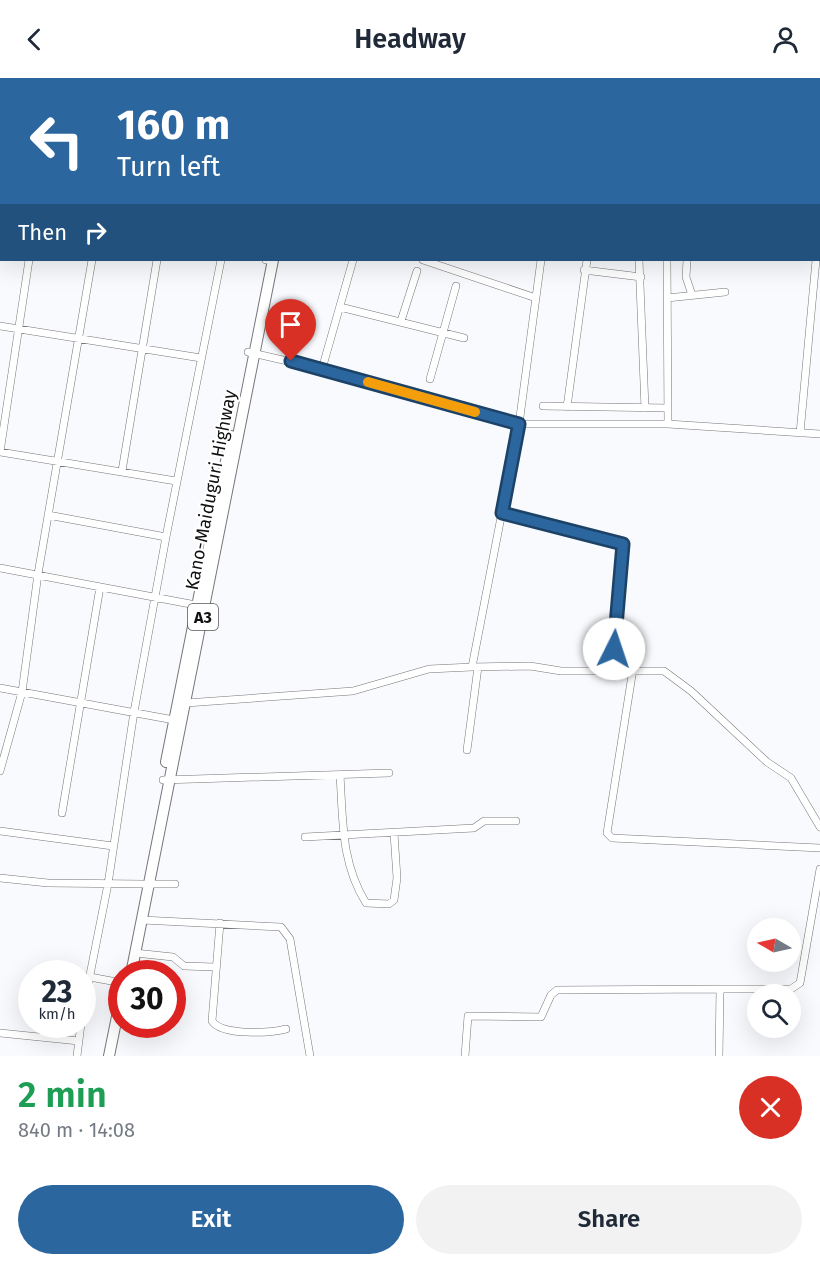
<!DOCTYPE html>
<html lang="en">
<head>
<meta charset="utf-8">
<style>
  :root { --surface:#fff; --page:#f2f2f3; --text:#1f2937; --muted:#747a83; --accent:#2b669e }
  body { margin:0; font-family:"Fira Sans",sans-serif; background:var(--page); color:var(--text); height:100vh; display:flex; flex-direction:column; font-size:22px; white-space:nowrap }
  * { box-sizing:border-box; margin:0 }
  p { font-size:20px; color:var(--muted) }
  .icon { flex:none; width:33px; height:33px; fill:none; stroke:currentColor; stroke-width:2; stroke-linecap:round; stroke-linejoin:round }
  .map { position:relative; height:978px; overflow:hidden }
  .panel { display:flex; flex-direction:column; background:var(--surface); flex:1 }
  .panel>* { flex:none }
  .hud { position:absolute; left:0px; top:0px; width:820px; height:183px; box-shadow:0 6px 24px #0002; background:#2b669e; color:#fff; overflow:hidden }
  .needle { width:39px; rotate:279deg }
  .buttons { position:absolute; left:747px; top:840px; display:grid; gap:12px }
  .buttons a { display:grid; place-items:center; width:54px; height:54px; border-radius:50%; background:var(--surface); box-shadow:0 6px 24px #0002; font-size:30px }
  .speed { position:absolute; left:18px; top:882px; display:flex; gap:12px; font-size:30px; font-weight:700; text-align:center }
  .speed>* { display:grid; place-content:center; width:78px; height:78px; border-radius:50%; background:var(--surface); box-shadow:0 6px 24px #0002; line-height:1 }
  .speed small { font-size:15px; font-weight:400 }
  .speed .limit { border:9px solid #d22; background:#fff; color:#111 }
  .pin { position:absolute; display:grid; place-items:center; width:51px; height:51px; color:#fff; margin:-62px -26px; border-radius:50% 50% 50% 0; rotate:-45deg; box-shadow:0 0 6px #0007 }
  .pin .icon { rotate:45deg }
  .me { position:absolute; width:66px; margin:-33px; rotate:4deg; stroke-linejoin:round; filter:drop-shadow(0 0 4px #0008) }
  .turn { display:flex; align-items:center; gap:21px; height:126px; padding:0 18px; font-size:27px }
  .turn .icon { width:78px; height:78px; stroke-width:2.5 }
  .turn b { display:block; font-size:42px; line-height:51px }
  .then { display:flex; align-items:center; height:57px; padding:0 18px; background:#0003; gap:12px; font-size:22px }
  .round { display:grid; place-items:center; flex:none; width:63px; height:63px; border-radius:32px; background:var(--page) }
  .overview { display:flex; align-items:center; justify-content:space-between; height:102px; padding:0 18px }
  h1 { font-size:36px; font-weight:600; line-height:45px; color:#1e9e55 }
  .action { display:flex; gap:12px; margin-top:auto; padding:12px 18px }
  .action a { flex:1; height:69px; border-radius:36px; background:var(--accent); color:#fff; font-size:24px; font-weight:600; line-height:69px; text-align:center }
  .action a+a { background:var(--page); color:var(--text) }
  header { display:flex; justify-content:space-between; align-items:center; height:78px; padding:0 18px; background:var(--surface); font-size:27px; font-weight:600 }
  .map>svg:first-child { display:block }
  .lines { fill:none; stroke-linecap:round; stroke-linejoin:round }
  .minor-casing { stroke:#757678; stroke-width:8 }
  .highway-casing { stroke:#757678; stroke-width:12 }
  .minor { stroke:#fff; stroke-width:7 }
  .highway { stroke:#fff; stroke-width:10 }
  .route-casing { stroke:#1c4267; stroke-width:15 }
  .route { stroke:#2b669e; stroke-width:10 }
  .slow { stroke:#f59e0b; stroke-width:10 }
  .labels { text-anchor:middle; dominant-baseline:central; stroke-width:4.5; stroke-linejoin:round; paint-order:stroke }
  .shield { fill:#fff; stroke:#585858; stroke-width:1.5 }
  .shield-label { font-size:16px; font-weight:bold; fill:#101011 }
  .street-label { font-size:18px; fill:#101011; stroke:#fff }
</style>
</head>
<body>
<header><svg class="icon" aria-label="back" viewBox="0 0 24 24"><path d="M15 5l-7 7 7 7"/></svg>Headway<svg class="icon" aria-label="person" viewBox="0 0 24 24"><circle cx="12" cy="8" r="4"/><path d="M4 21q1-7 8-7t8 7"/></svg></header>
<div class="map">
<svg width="820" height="978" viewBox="0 0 820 978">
  <rect width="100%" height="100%" fill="#f9fafd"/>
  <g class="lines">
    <defs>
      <path id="minor" d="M521,0L522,2
        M263,2L264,0
        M410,2V0
        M0,117H2
        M819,144L820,131
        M266,182H267
        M423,182L536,220
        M639,182L645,330
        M667,182L668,346
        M687,182L686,199L692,217
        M584,192L641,199
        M667,220L725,214
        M340,229L464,260
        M401,243L417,193
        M0,248L201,280
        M248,274L322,291L519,346H668L820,356
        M322,291L353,182
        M430,301L456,208
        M543,328L668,330
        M567,329L587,182
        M800,355L816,182
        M0,374L29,182
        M0,374L176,403
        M122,393L157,182
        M502,435L623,466L613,591
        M48,437L166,459
        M0,490L201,528
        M472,589L530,588L561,593H664L691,613L767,684L791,700L820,749
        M633,591L607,755L612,760L820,770
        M0,610L174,642
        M186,625L353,613L429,591L472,589L519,346L541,182
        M467,672L478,589
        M0,693L22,614L38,496L92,182
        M340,697C343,742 341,785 366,825L389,826L394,822L397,800L394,755
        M163,702L389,695
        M62,735L100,509
        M0,753L113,768
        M305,759L474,750L484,743H516
        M0,800L48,805L143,806
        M149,806H175
        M142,842L281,849L290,861L310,978
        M220,845L212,943C222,958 270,955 286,951
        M135,875L173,879L184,888L215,889
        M90,899L122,905
        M82,937L108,806L134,634L166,459L221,182
        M0,955L79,963
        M77,978L81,946
        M465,978L468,938L541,939L551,917L557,912L720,911
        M719,978L720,911H791L800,905L820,791"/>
      <path id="highway" d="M302,2L303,0
        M166,684L231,358
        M131,896L273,182
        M109,978L122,914"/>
    </defs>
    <use href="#minor" class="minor-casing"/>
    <use href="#highway" class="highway-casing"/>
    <use href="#minor" class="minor"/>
    <use href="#highway" class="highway"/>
  </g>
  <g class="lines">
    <defs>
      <path id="route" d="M291,283L519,346L502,435L623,466L614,571"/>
    </defs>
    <use href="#route" class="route-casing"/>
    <use href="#route" class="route"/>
    <path class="slow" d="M368,304L475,334"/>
  </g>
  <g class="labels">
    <rect class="shield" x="188" y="526" width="30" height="26" rx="4.5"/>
    <g class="shield-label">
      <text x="203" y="539">A3</text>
    </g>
    <g class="street-label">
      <text transform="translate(211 412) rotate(-79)">Kano-Maiduguri Highway</text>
    </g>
  </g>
</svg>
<div class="buttons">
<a><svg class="needle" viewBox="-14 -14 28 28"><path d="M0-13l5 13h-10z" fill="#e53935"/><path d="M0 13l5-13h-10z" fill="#747a83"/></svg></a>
<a><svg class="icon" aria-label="search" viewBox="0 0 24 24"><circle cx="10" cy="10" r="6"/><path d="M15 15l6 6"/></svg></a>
</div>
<div class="speed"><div>23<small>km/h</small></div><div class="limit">30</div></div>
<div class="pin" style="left:291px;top:283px;background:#d93025"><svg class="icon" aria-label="arrive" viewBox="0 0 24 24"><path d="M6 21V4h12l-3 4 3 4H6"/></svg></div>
<svg class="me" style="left:614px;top:571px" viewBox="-20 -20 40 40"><circle r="19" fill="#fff"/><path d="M0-13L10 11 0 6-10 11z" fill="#2b669e"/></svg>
<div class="hud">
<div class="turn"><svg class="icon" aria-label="left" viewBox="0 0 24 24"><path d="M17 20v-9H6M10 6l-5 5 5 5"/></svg><div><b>160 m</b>Turn left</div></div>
<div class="then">Then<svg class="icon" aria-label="right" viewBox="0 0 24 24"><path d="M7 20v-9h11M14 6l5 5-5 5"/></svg></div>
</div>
</div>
<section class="panel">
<div class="overview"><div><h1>2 min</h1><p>840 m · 14:08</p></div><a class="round" style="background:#d93025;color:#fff"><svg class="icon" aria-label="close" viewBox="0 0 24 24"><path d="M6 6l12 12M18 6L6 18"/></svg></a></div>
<div class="action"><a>Exit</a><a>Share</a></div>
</section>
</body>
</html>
